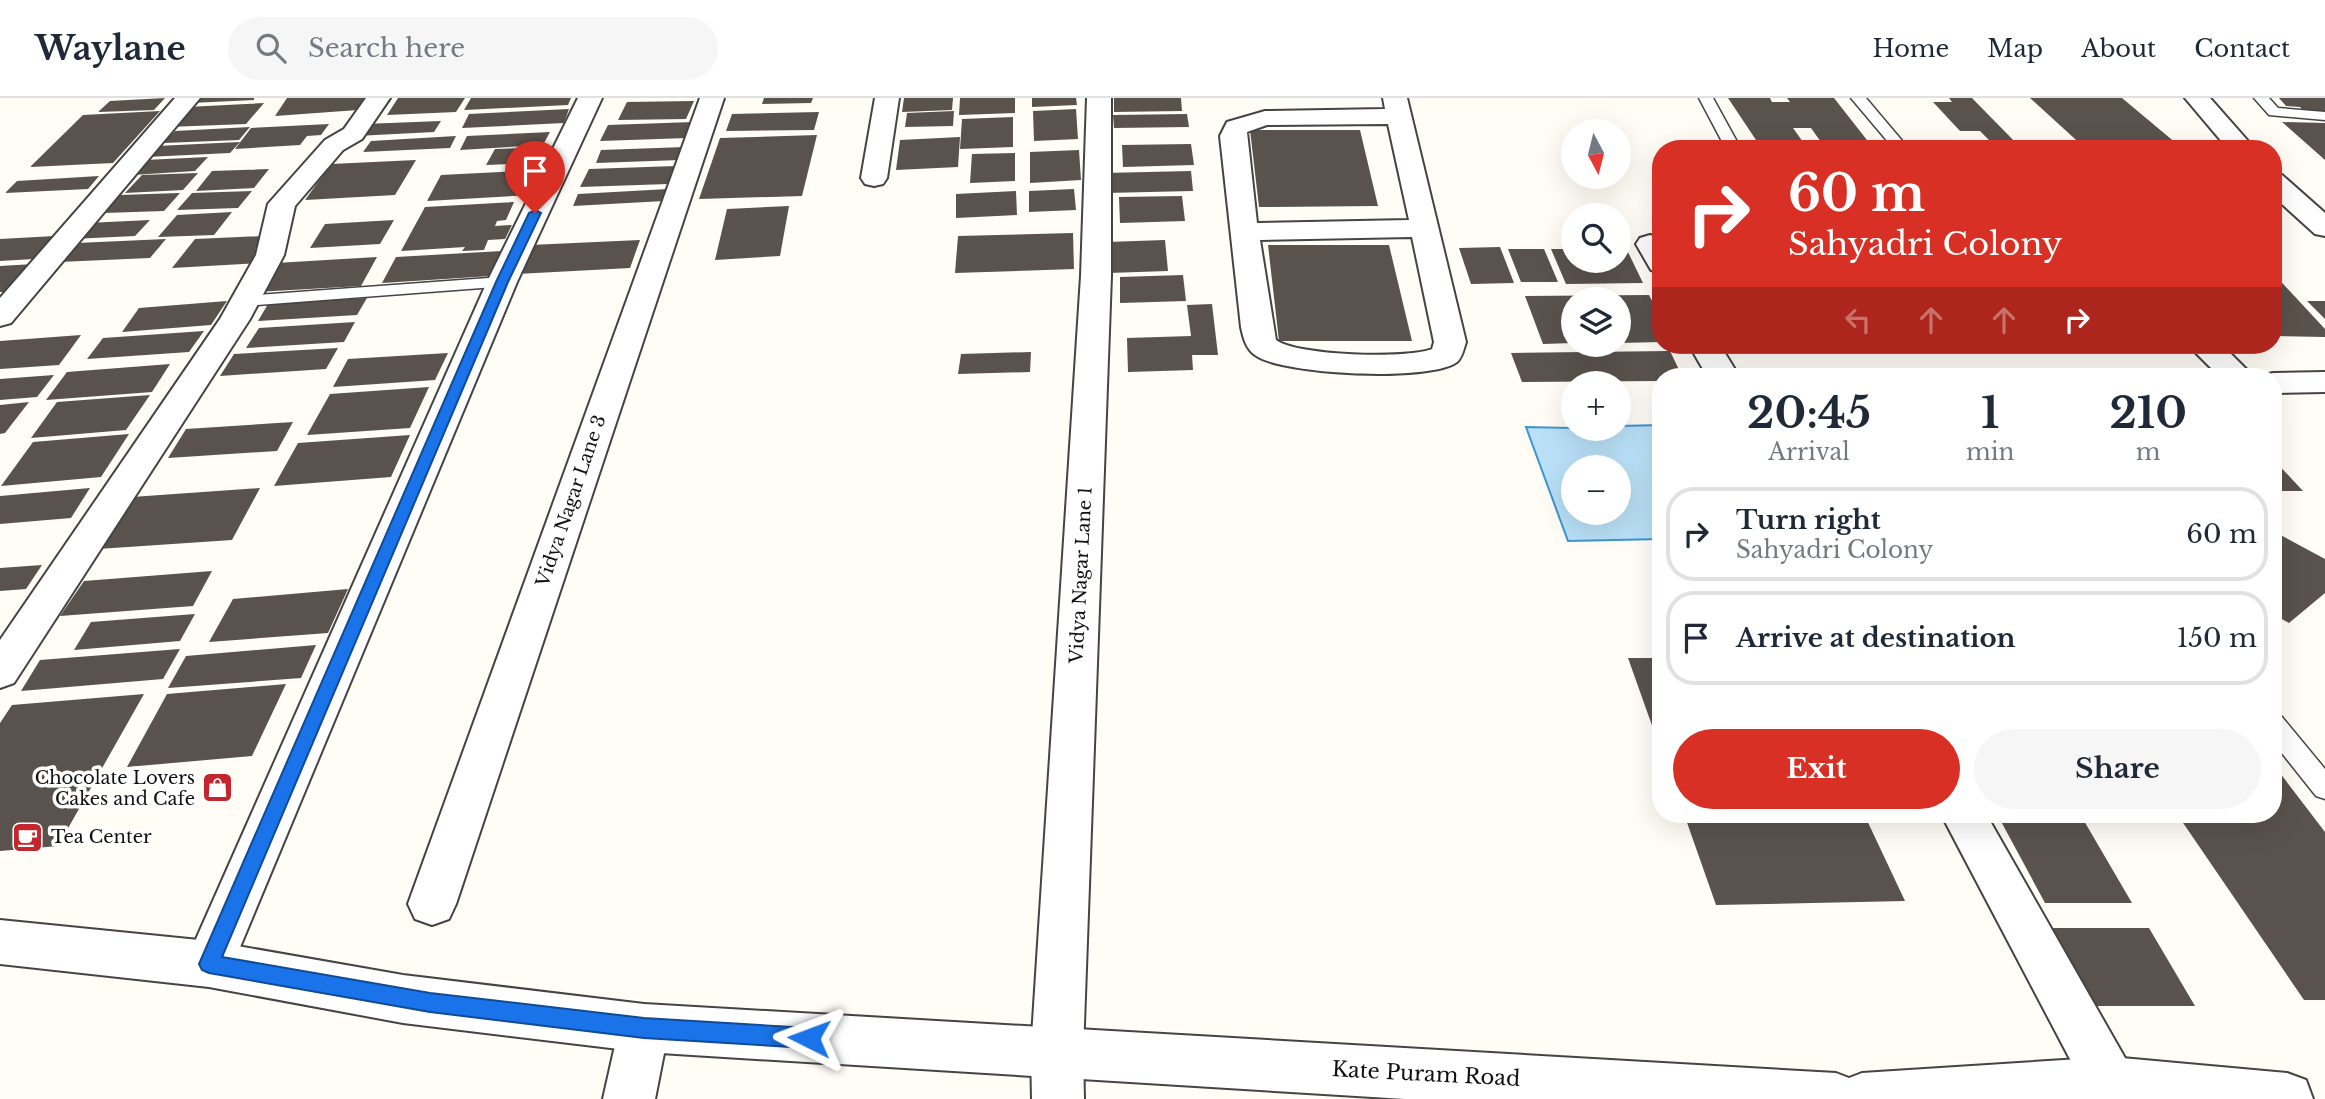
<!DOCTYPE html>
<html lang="en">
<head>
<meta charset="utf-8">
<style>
  :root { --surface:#fff; --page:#f6f6f7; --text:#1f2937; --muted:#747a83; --line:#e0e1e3; --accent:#d93025 }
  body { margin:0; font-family:"Libre Baskerville",serif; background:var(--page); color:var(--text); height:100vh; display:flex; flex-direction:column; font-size:26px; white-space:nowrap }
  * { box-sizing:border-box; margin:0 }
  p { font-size:23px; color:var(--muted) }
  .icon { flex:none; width:38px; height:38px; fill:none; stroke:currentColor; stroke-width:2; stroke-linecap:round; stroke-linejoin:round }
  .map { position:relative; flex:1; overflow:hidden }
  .drawer { position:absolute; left:1652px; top:270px; width:630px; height:455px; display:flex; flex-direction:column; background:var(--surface); border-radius:28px; box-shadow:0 7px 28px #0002 }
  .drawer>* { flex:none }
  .top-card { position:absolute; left:1652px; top:42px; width:630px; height:214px; border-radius:28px; box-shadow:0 7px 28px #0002; background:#d93025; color:#fff; overflow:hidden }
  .needle { width:46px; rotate:173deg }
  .controls { position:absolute; left:1561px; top:21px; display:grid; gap:14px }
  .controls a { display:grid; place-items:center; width:70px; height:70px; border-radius:50%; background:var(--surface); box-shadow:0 7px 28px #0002; font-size:35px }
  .pin { position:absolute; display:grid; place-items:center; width:60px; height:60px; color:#fff; margin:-72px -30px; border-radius:50% 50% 50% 0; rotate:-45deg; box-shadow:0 0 7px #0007 }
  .pin .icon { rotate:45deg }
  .me { position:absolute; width:77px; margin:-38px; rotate:273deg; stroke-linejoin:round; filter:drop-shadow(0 0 5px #0008) }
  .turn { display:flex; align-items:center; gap:24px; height:147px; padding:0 21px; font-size:32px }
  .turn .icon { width:91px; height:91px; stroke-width:2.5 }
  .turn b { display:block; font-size:49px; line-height:60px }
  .lanes { display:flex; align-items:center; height:66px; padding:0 21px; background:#0003; justify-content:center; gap:35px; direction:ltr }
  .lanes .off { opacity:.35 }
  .eta { display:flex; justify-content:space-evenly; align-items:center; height:119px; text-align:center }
  .eta b { font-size:42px; font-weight:800; line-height:49px }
  .action { display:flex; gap:14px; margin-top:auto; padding:14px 21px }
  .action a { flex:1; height:80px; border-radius:42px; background:var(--accent); color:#fff; font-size:28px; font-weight:800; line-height:80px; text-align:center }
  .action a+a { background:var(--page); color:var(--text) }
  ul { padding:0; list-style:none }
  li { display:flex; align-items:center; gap:21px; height:94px; margin:0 14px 10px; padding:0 7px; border:4px solid var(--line); border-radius:28px }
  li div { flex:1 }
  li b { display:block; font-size:26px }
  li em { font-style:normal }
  header { display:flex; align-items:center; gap:42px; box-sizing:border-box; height:98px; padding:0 35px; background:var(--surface); border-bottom:2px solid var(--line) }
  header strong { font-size:33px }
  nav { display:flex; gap:38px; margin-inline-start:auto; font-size:24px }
  .search { width:490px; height:63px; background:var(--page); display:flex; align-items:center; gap:18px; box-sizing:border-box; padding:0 24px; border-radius:38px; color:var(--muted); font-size:26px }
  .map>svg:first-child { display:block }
  .water { fill:#b9e0f7; stroke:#3f96cf; stroke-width:2; fill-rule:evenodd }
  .building { fill:#5a524d }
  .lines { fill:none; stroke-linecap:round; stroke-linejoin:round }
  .service-casing { stroke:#444; stroke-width:3 }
  .minor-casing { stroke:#444; stroke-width:4 }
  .tertiary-casing { stroke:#444; stroke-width:4 }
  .service { fill:#fff; fill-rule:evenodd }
  .minor { fill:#fff; fill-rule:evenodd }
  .tertiary { fill:#fff; fill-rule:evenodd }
  .route { fill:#1a73e8; stroke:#114b97; stroke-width:2 }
  .labels { text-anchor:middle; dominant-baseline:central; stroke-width:7; stroke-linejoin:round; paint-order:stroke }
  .street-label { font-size:18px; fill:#111; stroke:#fff }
  .poi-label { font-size:18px; fill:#111; stroke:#fff; text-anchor:end }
  .near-street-label { font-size:21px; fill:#111; stroke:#fff }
</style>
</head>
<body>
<header>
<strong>Waylane</strong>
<div class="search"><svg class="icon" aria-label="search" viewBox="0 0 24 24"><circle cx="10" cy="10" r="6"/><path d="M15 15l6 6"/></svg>Search here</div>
<nav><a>Home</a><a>Map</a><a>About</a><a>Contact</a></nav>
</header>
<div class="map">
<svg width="2325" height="1001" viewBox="0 0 2325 1001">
  <rect width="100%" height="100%" fill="#fffdf5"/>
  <path class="water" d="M1661,327V441L1568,443L1526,329L1619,331V328ZM1573,369H1619V415H1573Z"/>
  <path class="building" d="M165,0L154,12L98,14L110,3Z
    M195,0H254V2L190,5Z
    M287,0H366L358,12L275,18Z
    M398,0H465L456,14L387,17Z
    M471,0H571L568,7L464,12Z
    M764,0H813L811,5L762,6Z
    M904,0H953L952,12L902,14Z
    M960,0H1015V15L959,17Z
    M1032,0H1076L1077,7L1032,9Z
    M1114,0H1181L1182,13L1114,14Z
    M1728,0H1770L1772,4H1790L1787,0H1834L1874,51H1826L1811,30H1793L1808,51H1762Z
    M1949,0H1972L2019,48H1995L1980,33H1960L1933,4H1952Z
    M2030,0H2122L2183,51H2086Z
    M2279,0H2325V14L2304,13L2300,9L2286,8Z
    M694,3L686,21L618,22L627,4Z
    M264,5L246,26L168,29L187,9Z
    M569,11L564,25L462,30L469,16Z
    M1076,11L1078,41L1034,43L1033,13Z
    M160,13L113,65L30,69L83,17Z
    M954,13L953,28L905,29L907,15Z
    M819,14L814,32L726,33L732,16Z
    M1187,16L1189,29L1114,30L1113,17Z
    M1013,19V49L960,51L962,21Z
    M441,23L434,34L356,38L364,26Z
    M693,24L687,40L600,43L608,27Z
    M2282,24L2325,25V62Z
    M329,26L321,37L307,38L300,47L235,51L251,30Z
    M250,29L239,42L163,45L175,33Z
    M1250,32H1360L1378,108L1259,109Z
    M550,34L543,47L460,52L467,38Z
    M817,37L802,98L699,101L720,40Z
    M456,38L450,50L363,54L371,43Z
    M960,39L958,69L896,72L900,42Z
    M240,44L230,55L146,59L157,48Z
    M1191,46L1194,67L1123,69L1122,47Z
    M559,49L551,64L486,67L495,51Z
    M685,49L680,62L596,65L601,52Z
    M1079,52L1081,82L1030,85V54Z
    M1015,55V83L970,85L972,56Z
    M208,59L195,73L132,77L145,62Z
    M416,62L395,97L305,102L331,66Z
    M676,68L668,86L580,89L589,71Z
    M269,71L254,90L196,93L212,73Z
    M543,72L531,97L427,103L441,77Z
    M1191,73L1193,93L1105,95L1104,75Z
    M198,75L183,92L125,95L142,77Z
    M99,78L88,91L5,95L17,83Z
    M668,91L664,103L573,108L578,96Z
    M1074,91L1076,112L1029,114V93Z
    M252,93L238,110L177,112L192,95Z
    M1016,93L1017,117L956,120V96Z
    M180,95L164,113L103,115L119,97Z
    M1182,98L1185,123L1120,125L1119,99Z
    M514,104L506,122L497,123L495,128L512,127L505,141L488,142L484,152L462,153L465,149L401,153L425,109Z
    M789,108L780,158L715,162L727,111Z
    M232,114L214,137L158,139L177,117Z
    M150,122L135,138L72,141L87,125Z
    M394,122L380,146L310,150L325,126Z
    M1073,135L1074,171L955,175L958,138Z
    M55,138L34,161L0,163V141Z
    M264,138L255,152L269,151L259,165L172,170L195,141Z
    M166,141L150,160L59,164L77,145Z
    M640,142L630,170L517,176L530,147Z
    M1165,142L1168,173L1108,175L1107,144Z
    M1268,147H1389L1412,243H1279Z
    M1500,149L1514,185L1471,186L1459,150Z
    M1619,150H1626L1643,185L1566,186L1551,151H1573V163H1619Z
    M1508,151H1544L1558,184H1521Z
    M502,153L491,178L382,185L396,159Z
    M377,159L361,188L256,194L276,165Z
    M34,166L9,194H0V168Z
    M2273,175L2325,231V239L2273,238Z
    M1183,177L1186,203L1120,205V179Z
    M1649,197L1661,220V244L1619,245V201H1573V245L1543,246L1525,198Z
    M367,200L357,217L258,223L268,206Z
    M227,203L211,227L122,234L139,210Z
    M2307,203H2325V221Z
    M1212,206L1218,257H1192L1193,272L1128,274L1127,240L1191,238L1187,207Z
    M355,224L344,244L246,250L259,230Z
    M204,233L189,254L87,261L103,240Z
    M81,237L59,267L0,271V243Z
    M338,250L326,271L220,278L234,256Z
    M1670,253L1682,278H1661V283L1522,284L1511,255Z
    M1031,254L1030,274L958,276L961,256Z
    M448,255L435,282L333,289L348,261Z
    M170,266L152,294L46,302L67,274Z
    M54,277L37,299L0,302V281Z
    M429,289L410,330L307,337L330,296Z
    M150,297L126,332L31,340L57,304Z
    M29,304L5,335L0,336V307Z
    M293,324L277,353L168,360L186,331Z
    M129,336L101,379L1,388L33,344Z
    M410,337L391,379L274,388L298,345Z
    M2273,361L2303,393H2273Z
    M90,390L71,420L0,426V398Z
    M260,390L232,442L98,451L132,399Z
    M2273,433L2325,461V495L2289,525L2273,516Z
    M42,467L26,491L0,493V470Z
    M212,473L193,508L60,518L84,483Z
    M348,491L328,535L209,544L233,501Z
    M195,516L180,543L74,552L91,524Z
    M316,547L301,580L168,590L186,558Z
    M180,551L163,581L21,593L40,562Z
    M1628,560H1661V650H1660Z
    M286,586L252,658L127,669L167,596Z
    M144,596L58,748L0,753V625L12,607Z
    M2273,666L2325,734V902H2304L2177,716H2273Z
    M1684,716H1864L1905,803L1716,807Z
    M1997,716H2080L2132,805H2045Z
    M2038,830H2149L2195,908H2079Z"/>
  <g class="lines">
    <defs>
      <path id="service" d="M1699,0H1713L1741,51H1726Z
        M1851,0H1866L1909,51H1894Z
        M2254,0H2269L2278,10L2325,14V22L2269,17Z
        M502,179L508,180L511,184L508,188L245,208L236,203L245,198Z
        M2273,616L2282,619L2325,671V701L2316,698L2273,644Z"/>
      <path id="minor" d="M175,0H200L11,225L0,228V200Z
        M366,0H390L362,41L343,52L295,108L284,157L250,221L14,585L0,590V542L220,221L256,157L268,106L325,42L344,31Z
        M578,0H602L517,184L233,866L226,882L209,889L192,882L185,866L487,184Z
        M700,0H724L456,806L449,821L432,827L415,821L408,806Z
        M875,0H899L887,80L883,86L874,88L865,86L861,80Z
        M1087,0H1111V178L1083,954L1084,1001H1032L1031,954L1081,178Z
        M1383,0H1407L1466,244C1464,250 1462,260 1457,264C1431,284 1281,277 1255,257C1246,251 1243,239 1241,229L1220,38L1227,24L1265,13L1385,11ZM1388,26L1409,122L1257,125L1247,34L1267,27ZM1412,139L1434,244L1432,251C1407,261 1297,258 1276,242L1260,142Z
        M1650,137L1661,141V175L1651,172L1636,146L1640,140Z
        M1689,247H1720L1739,278H1707Z
        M2188,247H2222L2253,278H2219Z
        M2325,274V294L2273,295V278H2261L2273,275Z
        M1941,716H1986L2129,967L2137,985L2130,1001H2091Z
        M644,906L662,913L669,930L655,1001H603L619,930L626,913Z"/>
      <path id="tertiary" d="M2185,0H2210L2255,51H2228Z
        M2273,75L2282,77L2325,115V138L2315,136L2273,98Z
        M0,822L209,843L403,877L644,906L1836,975L1849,980L1862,975L2111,959L2287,975L2306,982L2313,1001H1405L644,954L403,925L209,889L0,866Z"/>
    </defs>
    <use href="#service" class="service-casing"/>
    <use href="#minor" class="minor-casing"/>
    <use href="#tertiary" class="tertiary-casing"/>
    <use href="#service" class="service"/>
    <use href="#minor" class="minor"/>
    <use href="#tertiary" class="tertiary"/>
  </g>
  <path class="route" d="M535,112L541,115L508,184L222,859L430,895L644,920L809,930L817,933L820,940L817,947L809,950L644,940L430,914L209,875L202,872L199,866L496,184L529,115Z"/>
  <defs>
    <symbol id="shop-square" viewBox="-11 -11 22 22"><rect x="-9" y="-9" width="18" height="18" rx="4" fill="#c4262e" stroke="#fff"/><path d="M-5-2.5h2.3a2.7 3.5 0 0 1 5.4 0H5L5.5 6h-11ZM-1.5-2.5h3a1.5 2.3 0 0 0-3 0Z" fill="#fff"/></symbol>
    <symbol id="cafe-square" viewBox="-11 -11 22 22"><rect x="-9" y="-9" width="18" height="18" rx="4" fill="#c4262e" stroke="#fff"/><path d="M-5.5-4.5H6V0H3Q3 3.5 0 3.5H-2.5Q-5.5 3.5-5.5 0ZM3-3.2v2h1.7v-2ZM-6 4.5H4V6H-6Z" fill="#fff"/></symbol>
  </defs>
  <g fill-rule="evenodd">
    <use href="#shop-square" x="200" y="672" width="35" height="35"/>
    <use href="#cafe-square" x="10" y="722" width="35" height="35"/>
  </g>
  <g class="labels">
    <g class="street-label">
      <text transform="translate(571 403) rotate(-71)">Vidya Nagar Lane 3</text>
      <text transform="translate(1081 477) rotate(-87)">Vidya Nagar Lane 1</text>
    </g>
    <g class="poi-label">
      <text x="195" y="680">Chocolate Lovers<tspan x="195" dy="21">Cakes and Cafe</tspan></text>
      <text x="51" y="739" text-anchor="start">Tea Center</text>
    </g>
    <g class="near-street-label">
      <text transform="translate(1426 976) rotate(3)">Kate Puram Road</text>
    </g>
  </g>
</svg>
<div class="controls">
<a><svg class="needle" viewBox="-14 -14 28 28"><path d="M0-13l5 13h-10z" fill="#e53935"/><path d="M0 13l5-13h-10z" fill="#747a83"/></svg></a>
<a><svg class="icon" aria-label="search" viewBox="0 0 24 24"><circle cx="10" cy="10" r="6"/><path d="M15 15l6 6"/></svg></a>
<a><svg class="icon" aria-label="layers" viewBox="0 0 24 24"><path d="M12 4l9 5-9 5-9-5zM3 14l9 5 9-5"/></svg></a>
<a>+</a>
<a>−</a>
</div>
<div class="pin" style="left:535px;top:115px;background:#d93025"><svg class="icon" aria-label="arrive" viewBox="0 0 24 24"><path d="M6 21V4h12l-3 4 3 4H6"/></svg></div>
<svg class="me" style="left:809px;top:940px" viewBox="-20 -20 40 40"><path d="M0-17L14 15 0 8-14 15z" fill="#1a73e8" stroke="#fff" stroke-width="4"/></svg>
<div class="top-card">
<div class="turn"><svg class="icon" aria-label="right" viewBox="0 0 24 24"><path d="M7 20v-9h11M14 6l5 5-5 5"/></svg><div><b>60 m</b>Sahyadri Colony</div></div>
<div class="lanes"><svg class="icon off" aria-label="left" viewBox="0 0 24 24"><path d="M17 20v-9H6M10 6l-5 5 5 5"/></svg><svg class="icon off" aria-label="ahead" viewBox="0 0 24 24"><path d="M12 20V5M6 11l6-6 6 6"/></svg><svg class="icon off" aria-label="ahead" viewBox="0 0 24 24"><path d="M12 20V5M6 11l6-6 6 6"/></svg><svg class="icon" aria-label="right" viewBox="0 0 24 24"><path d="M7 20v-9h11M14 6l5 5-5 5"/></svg></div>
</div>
<section class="drawer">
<div class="eta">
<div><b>20:45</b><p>Arrival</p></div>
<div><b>1</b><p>min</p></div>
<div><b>210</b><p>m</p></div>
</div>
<ul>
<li><svg class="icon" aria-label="right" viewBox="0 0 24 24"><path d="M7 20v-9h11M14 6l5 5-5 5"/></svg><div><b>Turn right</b><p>Sahyadri Colony</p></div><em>60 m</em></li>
<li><svg class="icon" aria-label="arrive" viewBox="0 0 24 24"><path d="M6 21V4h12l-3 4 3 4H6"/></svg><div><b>Arrive at destination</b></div><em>150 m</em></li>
</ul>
<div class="action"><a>Exit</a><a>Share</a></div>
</section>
</div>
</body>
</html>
